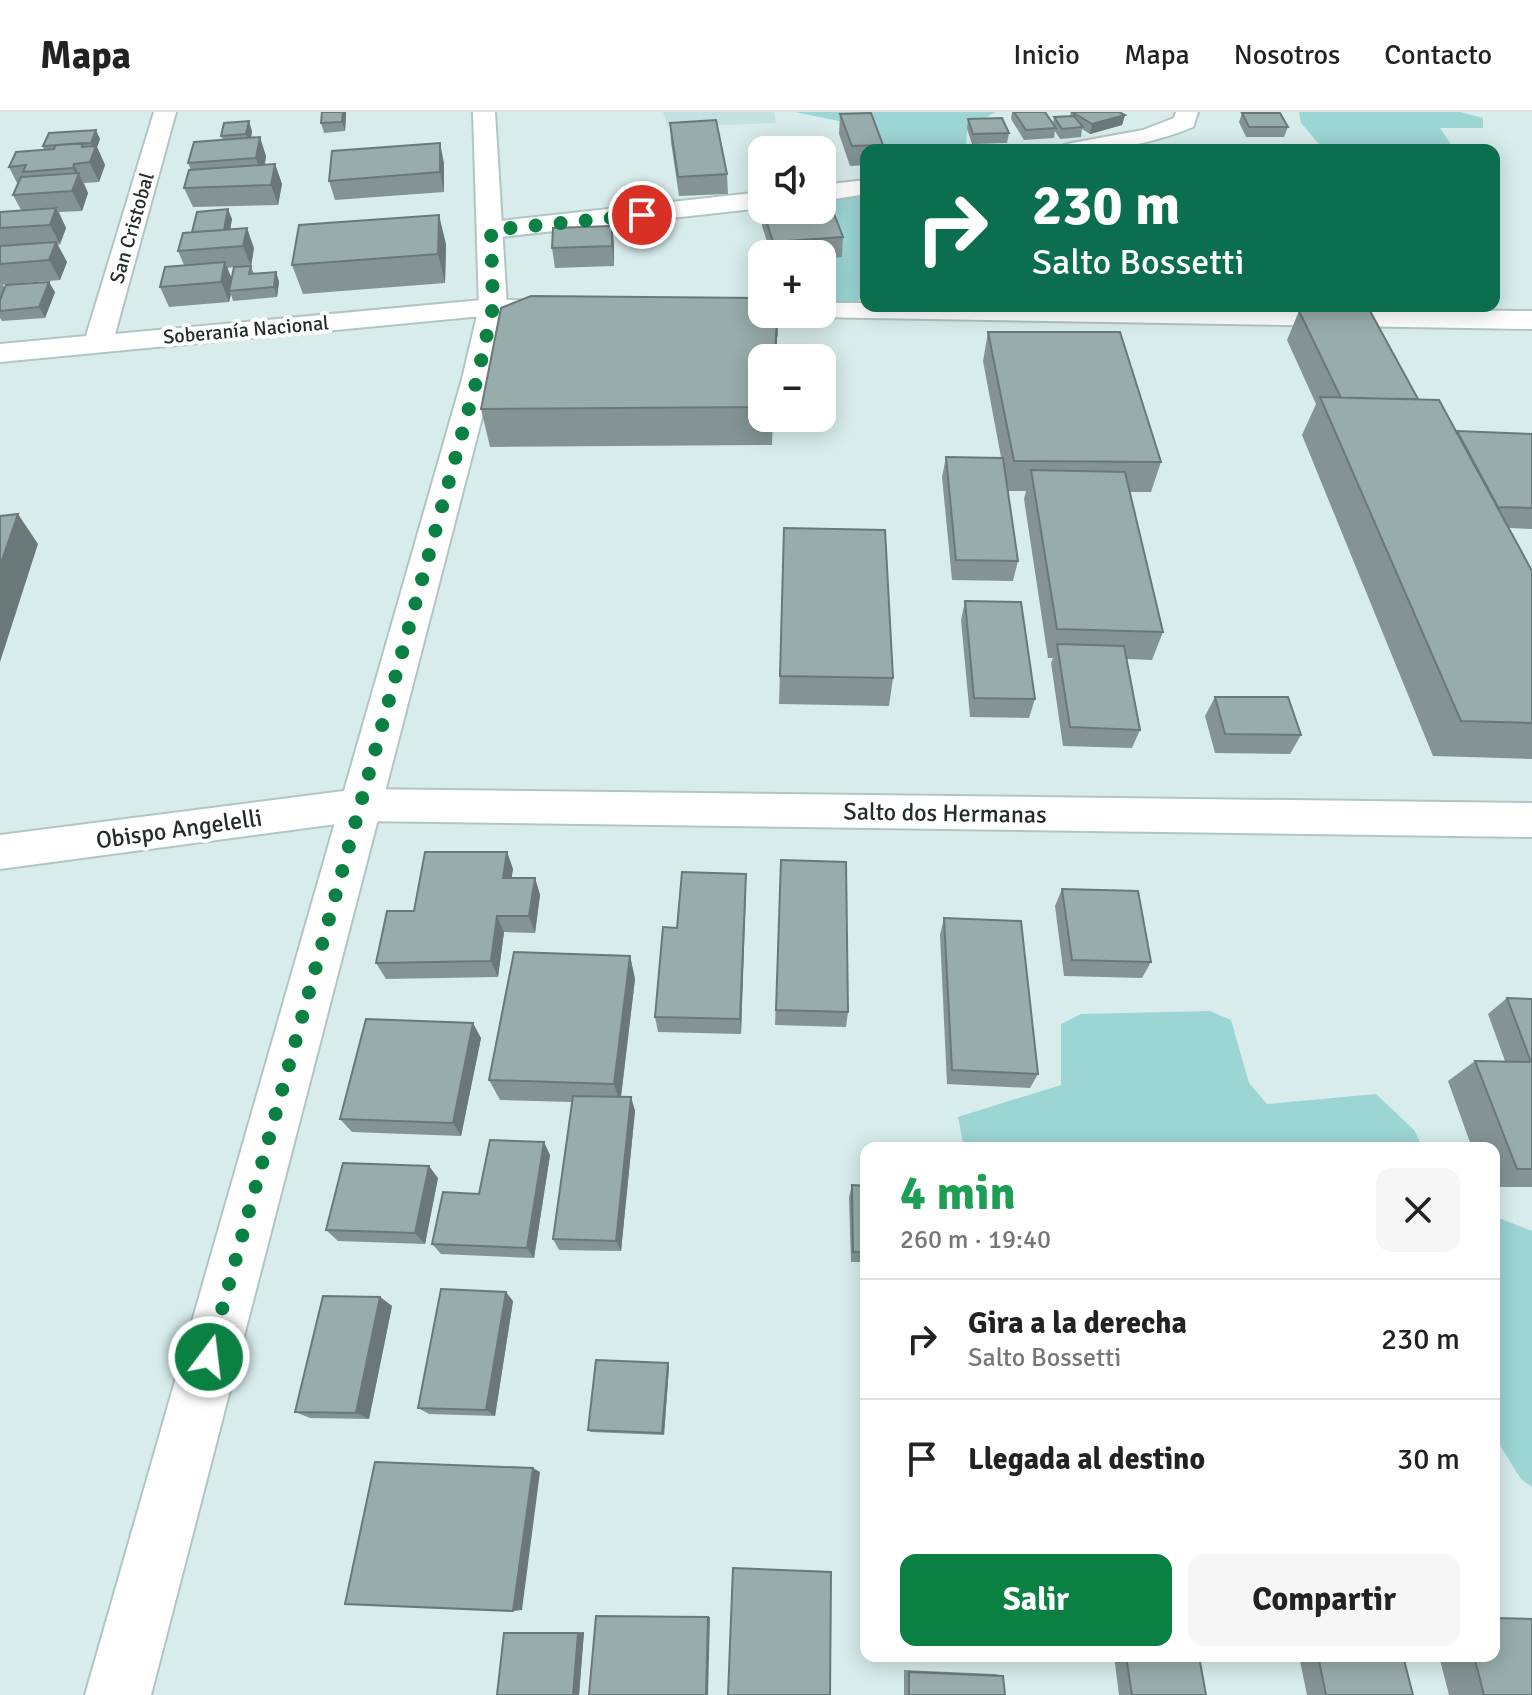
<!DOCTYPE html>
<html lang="es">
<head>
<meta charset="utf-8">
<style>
  :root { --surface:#fff; --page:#f6f6f6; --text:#222; --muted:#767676; --line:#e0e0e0; --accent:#0b8043 }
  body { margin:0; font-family:Signika,sans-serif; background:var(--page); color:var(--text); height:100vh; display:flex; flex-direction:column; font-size:30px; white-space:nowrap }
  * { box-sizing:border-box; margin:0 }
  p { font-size:26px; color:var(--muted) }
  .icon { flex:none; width:44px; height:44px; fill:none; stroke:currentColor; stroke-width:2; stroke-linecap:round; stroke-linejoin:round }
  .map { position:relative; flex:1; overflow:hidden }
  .sheet { position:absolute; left:860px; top:1030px; width:640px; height:520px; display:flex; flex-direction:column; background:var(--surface); border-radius:16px; box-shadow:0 4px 20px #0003 }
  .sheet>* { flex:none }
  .guide { position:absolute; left:860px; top:32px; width:640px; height:168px; border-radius:16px; box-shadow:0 4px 20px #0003; background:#0b6e4f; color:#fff; overflow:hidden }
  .buttons { position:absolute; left:748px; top:24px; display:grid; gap:16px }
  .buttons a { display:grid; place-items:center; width:88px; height:88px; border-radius:16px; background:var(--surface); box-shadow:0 4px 20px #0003; font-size:40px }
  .pin { position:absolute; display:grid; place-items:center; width:68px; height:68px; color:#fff; margin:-34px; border:4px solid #fff; border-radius:50%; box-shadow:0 2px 8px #0007 }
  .me { position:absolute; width:88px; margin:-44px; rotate:15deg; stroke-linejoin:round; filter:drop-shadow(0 0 6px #0008) }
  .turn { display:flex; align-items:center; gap:28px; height:168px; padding:0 40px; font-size:36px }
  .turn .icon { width:104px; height:104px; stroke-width:2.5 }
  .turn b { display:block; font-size:56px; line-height:68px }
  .round { display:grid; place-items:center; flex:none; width:84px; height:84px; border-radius:16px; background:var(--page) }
  .summary { display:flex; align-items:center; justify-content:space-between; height:136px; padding:0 40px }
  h1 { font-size:48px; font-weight:700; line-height:60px; color:#1e9e55 }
  .button { display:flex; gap:16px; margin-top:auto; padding:16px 40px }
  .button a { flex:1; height:92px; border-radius:16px; background:var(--accent); color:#fff; font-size:32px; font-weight:700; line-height:92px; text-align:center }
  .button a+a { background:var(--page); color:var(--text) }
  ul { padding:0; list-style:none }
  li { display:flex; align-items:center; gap:24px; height:120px; padding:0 40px; border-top:2px solid var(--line) }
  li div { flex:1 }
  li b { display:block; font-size:30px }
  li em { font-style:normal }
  header { display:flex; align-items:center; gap:48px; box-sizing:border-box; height:112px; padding:0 40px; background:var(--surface); border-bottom:2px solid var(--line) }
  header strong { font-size:38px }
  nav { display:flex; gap:44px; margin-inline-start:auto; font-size:28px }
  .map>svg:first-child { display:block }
  .built { fill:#c4e1e1 }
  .green { fill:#9bd5d4 }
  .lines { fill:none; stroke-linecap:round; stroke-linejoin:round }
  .minor-casing { stroke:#b1c5c5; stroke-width:4 }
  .secondary-casing { stroke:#b1c5c5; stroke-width:4 }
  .minor { fill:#fff; fill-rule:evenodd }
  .secondary { fill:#fff; fill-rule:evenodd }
  .wall { fill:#849494; fill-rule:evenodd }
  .shaded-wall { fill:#6b7878 }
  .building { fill:#99acac; stroke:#6b7878; stroke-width:2 }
  .route { stroke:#0b8043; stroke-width:14; stroke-dasharray:0 25.2 }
  .labels { text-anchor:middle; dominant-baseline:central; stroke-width:8; stroke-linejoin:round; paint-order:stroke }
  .far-street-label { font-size:20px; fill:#232b2b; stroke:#fff }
  .street-label { font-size:24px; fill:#232b2b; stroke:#fff }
</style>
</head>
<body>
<header>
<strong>Mapa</strong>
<nav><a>Inicio</a><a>Mapa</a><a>Nosotros</a><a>Contacto</a></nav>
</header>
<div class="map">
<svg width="1532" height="1583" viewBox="0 0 1532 1583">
  <rect width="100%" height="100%" fill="#d8ecec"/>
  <path class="built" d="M663,0H774L776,11L668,15Z"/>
  <path class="green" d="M795,0H996L967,16L966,38H891L880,34L863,14Z
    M1299,0H1460L1483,6V16H1440L1455,38H1324L1301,11Z
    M866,78V182L847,198L822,197V151L831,148L838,137L827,98L836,86Z
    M1210,899L1231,908L1249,971L1267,992L1376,982L1414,1018L1423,1036H968L963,1031L958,1005L1061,973V912L1081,902Z
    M1494,1104L1532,1119V1375L1521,1367L1494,1324Z"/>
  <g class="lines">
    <defs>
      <path id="minor" d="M154,0H176L115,222L493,187L549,190L553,196L549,202L493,203L0,250V232L86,224Z
        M1176,0H1198L1193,15C1146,34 1111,38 1060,38L1064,33L1072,31L1143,18L1174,6Z
        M866,68V82L822,89V73Z
        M762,80V96L491,126L482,124L478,118L482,112L491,110Z
        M822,191H866V194L1532,199V217L812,205L810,202H822Z
        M359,677L1532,691V725L359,709L0,757V723Z"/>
      <path id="secondary" d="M473,0H495L507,195L492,267L151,1583H85L462,267L479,195Z"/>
    </defs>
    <use href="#minor" class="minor-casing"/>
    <use href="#secondary" class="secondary-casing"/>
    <use href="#minor" class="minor"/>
    <use href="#secondary" class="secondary"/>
  </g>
  <path class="wall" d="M1012,0H1045L1053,12L1054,5L1070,4L1071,0L1125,3L1122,13L1090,22L1082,17L1081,25L1060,27L1055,19L1054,26L1024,28L1011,7Z
    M1242,1L1288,15L1284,25H1246L1239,10Z
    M840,2L883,33V38H866V53L850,54L839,22Z
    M346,3L345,19L324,21L321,11Z
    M968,7L1009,21L1007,31L972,32L967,17Z
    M670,11L727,62L728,82L679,84L671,30Z
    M252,19L251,26L266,44L265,53L275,52L282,72L278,93L193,95L184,76L191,58L188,51L223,28L221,24Z
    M100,27L97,35L105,53L99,70L84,71L88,81L82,99L59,100L66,116L60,132L58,133L67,150L60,168L0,173V100L21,98L13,83L18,73L9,55L44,38L43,34Z
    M444,51V80L335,88L329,69Z
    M762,98H822L843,125L842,145L822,147V142H771L762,114Z
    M232,107L230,117L254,136L251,154L254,162L276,160L279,170L277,185L233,189L231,182L229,190L169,195L160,175L184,153L178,139L192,120ZM234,155L232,167L227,156Z
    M612,114L614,133V154L555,156L552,136Z
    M446,132L445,171L303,182L292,153Z
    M0,173H3L5,176L55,180L45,206L2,209L0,206Z
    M1299,199L1418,287L1457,320L1532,322V417L1509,416L1532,459V647L1433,644L1302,323L1316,292L1287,228Z
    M762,202H778V224L762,246V306H773L772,333L490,335L481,297Z
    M988,220L1161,350L1151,380H1130L1163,520L1152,548L1127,547L1140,618L1132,636L1063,634L1051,551L1053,546H1048L1024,387L1026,379H1008L1018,449L1013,469L952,468L942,365L946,345H1001L983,249Z
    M784,416L893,566L889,594L779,592Z
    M965,489L1035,587L1029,606L970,605L961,508Z
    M1215,585L1301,623L1290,642L1215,641L1205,604Z
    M507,740L513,757L511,766H535L540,783L535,821L504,820L498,865L386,867L376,851L414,799Z
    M781,748L848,900L846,915L775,913Z
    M746,762L741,922L658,920L655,905L677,816Z
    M1062,777L1151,850L1142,866L1064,864L1055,794Z
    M944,806L1038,962L1030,976L947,972L940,823Z
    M630,844L635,867L621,985H631L635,999L621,1139L559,1138L553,1127L572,990L500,988L489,968Z
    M1507,886L1532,887V1075H1494V1036H1472L1448,969L1475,949H1505L1488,902Z
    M481,926L461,1024L352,1020L340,1007Z
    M550,1043L534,1146L441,1142L432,1132L479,1082Z
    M438,1066L425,1132L338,1129L326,1118Z
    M852,1073L866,1074V1150H851L849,1085Z
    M380,1185L392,1194L369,1307L310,1306L295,1300Z
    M513,1189L495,1304L429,1302L418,1296Z
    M669,1255L664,1323L591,1320L588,1318Z
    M513,1520H584L579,1583H497L504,1521Z
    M1114,1544H1199L1206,1583H1119Z
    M1299,1544H1403L1413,1583H1307Z
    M1439,1544H1494L1532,1583H1449Z
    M904,1558L995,1562L1003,1564L1005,1583H904Z"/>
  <path class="shaded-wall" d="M343,0H346V3L345,19L342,10Z
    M1125,3L1122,13L1090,22L1092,12Z
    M249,9L252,19L250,32L246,22Z
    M96,18L100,27L97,35L105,53L99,70L82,35L83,31L91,48L94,39L91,31Z
    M260,25L266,44L262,65L256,46Z
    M440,31L444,51V80L440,60Z
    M74,52L88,81L82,99L72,79L77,66L73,56Z
    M275,52L282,72L278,93L271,73Z
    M56,96L66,116L60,132L50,113Z
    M228,97L232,107L228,130L224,120Z
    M439,103L446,132L445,171L438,142Z
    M612,114L614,133V154L612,134Z
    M247,116L254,136L251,154L243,134Z
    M56,130L67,150L60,168L49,148Z
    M225,150L233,170L229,179L231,182L229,190L221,170Z
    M276,160L279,170L277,185L274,175Z
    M49,170L55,180L45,206L39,195Z
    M777,202V246H775Z
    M18,402L38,432L0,550V454Z
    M507,740L513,757L509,783L503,766Z
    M746,762V779L741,922L740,907Z
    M535,766L540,783L535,821L529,804Z
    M497,804L504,820L498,865L491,849Z
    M630,844L635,867L620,992L614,972Z
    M473,911L481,926L461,1024L453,1011Z
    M631,985L635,999L621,1139L616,1129Z
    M544,1030L550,1043L534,1146L527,1136Z
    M429,1054L438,1066L425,1132L415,1121Z
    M506,1180L513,1189L495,1304L486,1298Z
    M380,1185L392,1194L369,1307L356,1301Z
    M668,1251L669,1255L664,1323L662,1321Z
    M533,1356L540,1360L522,1498L513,1499Z
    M708,1505H710L708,1583H706Z
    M584,1520L579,1583H573L578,1521Z"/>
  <path class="building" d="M322,0H343L342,10L321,11Z
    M1014,0H1045L1056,16L1026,18Z
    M1072,0H1119L1125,3L1092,12Z
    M871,1L883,33L852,34L840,2Z
    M1242,1H1280L1288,15H1249Z
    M1074,4L1083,15L1062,17L1054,5Z
    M1002,6L1009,21L973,22L968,7Z
    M716,8L727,62L678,65L670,11Z
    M249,9L246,22L221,24L224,11Z
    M96,18L91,31L43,34L49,21Z
    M260,25L256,46L188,51L194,30Z
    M83,31L82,35L96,34L90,50L74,52L73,56L23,60L26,53L9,55L16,40L54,37L56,33Z
    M440,31V60L329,69L332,39Z
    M275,52L271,73L184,76L189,58Z
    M79,61L72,79L13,83L21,65Z
    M829,89L843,125L773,130L763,98H822V90Z
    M56,96L50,113L0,116V100Z
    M228,97L224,118L192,120L197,100Z
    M439,103L438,142L292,153L299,113Z
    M612,114V134L552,136L553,116Z
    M247,116L243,134L178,139L183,121Z
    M56,130L49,148L0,152V134Z
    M225,150L221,170L160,175L165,155Z
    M251,154L249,162L276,160L274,175L229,179L234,155Z
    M49,170L39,195L0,199V188L6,173Z
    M531,184L762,186V202H777L775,246H762V295L481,297L501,196Z
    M1299,199H1370L1418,287L1341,286Z
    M988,220H1120L1161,350L1014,349Z
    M1320,285L1439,288L1532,459V611L1461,609Z
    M1457,319L1532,322V396L1498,395Z
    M946,345L1003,346L1018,449L956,448Z
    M1031,358L1125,360L1163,520L1057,517Z
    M18,402L0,454V404Z
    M784,416L885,418L893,566L780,564Z
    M965,489L1021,490L1035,587L974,586Z
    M1057,532L1124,534L1140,618L1070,615Z
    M1215,585H1288L1301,623L1225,622Z
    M425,740H507L503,766H535L529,804H497L491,849L376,851L387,799H414Z
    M781,748L846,750L848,900L776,898Z
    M682,760L746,762L740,907L655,905L663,815L677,816Z
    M1062,777L1138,779L1151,850L1072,848Z
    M944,806L1021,809L1038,962L952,958Z
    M514,840L630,844L614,972L489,968Z
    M1507,886L1532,887V950H1531Z
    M366,907L473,911L453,1011L340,1007Z
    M1475,949L1532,950V1057H1517Z
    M573,984L631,985L616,1129L553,1127Z
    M490,1028L544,1030L527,1136L432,1132L443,1080L479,1082Z
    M343,1051L429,1054L415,1121L326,1118Z
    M852,1073L866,1074V1140H853Z
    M441,1177L506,1180L486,1298L418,1296Z
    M323,1184L380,1185L356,1301L295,1300Z
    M596,1248L668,1251L662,1321L588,1318Z
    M375,1350L533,1356L513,1499L345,1492Z
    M733,1456L831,1460L830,1583H728Z
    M596,1504L708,1505L706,1583H589Z
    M1494,1506L1532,1507V1583H1484L1474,1544H1494Z
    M504,1521H578L573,1583H497Z
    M1126,1544H1199L1206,1583H1132Z
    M1318,1544H1403L1413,1583H1326Z
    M909,1560L1003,1564L1005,1583H909Z"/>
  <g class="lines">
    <path class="route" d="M209,1245L477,267L493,195L491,118L642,103"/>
  </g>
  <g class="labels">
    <g class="far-street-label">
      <text transform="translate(132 116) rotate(-74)">San Cristobal</text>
      <text transform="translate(246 218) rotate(-5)">Soberanía Nacional</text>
    </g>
    <g class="street-label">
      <text transform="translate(945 701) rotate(1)">Salto dos Hermanas</text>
      <text transform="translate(179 717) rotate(-8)">Obispo Angelelli</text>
    </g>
  </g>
</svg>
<div class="buttons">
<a><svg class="icon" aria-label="sound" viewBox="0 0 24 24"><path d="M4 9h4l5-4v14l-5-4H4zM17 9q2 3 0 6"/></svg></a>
<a>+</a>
<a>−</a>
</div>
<div class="pin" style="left:642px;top:103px;background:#d93025"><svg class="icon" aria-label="arrive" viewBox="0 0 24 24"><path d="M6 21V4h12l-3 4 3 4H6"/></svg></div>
<svg class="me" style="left:209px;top:1245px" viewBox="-20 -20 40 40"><circle r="17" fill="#0b8043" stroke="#fff" stroke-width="3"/><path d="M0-11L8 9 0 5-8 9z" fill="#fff"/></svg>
<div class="guide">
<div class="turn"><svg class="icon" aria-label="right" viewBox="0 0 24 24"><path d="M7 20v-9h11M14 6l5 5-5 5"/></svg><div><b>230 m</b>Salto Bossetti</div></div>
</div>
<section class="sheet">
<div class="summary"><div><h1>4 min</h1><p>260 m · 19:40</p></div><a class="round"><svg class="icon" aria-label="close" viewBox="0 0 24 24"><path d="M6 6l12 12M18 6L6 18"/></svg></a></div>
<ul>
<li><svg class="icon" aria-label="right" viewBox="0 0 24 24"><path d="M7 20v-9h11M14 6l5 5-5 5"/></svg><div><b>Gira a la derecha</b><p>Salto Bossetti</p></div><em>230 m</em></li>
<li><svg class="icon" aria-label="arrive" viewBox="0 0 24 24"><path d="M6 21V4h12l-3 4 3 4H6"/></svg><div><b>Llegada al destino</b></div><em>30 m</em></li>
</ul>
<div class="button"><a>Salir</a><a>Compartir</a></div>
</section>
</div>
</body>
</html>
